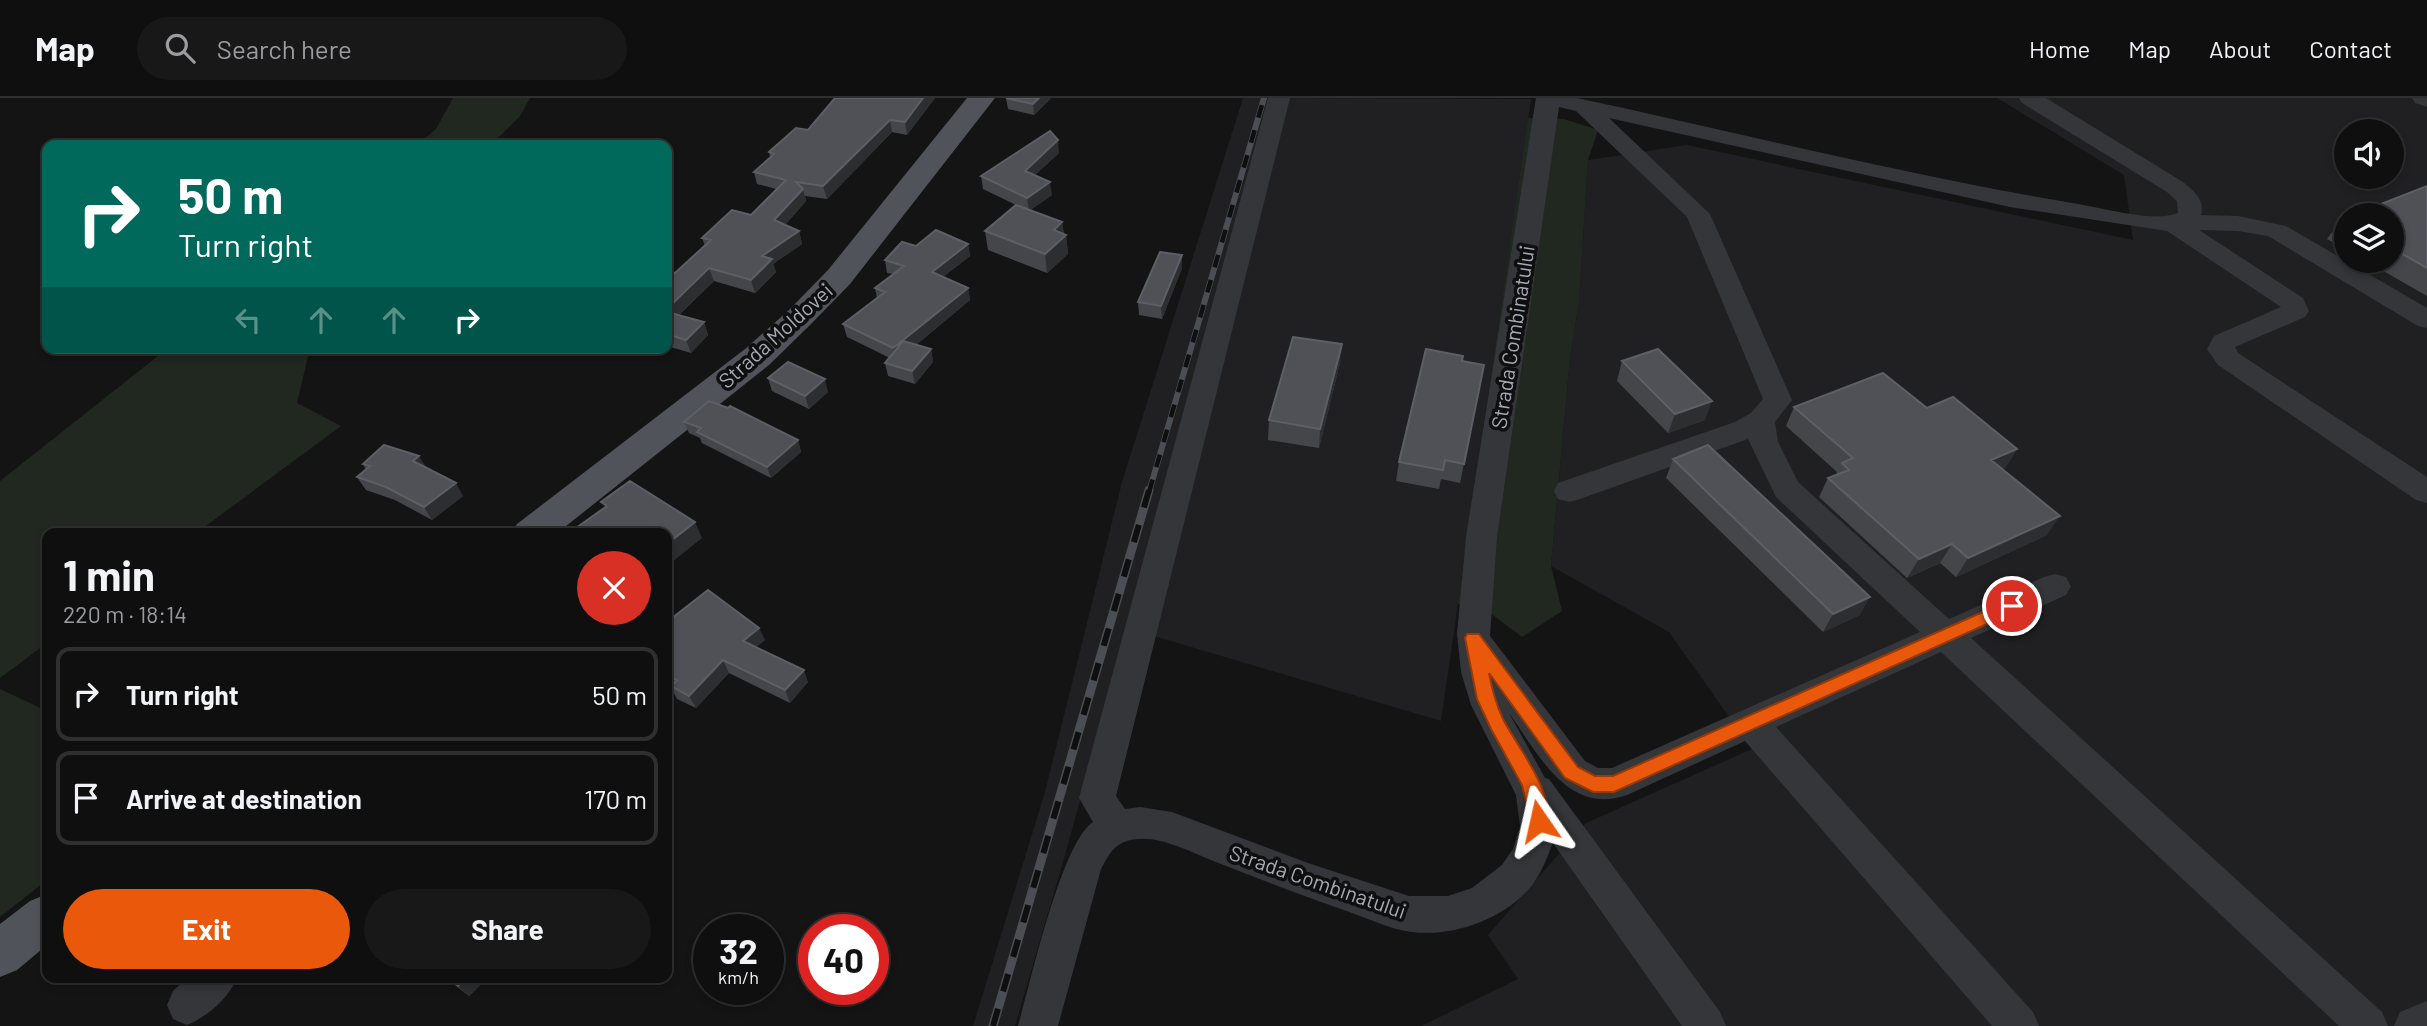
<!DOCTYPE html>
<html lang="en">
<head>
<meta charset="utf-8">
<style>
  :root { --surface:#0f0f10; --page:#181819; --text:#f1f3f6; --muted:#9b9c9f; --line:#2f2f30; --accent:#ea580c }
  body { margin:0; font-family:Barlow,sans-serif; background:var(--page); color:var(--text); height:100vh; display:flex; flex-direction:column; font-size:26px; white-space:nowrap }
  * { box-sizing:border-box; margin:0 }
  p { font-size:23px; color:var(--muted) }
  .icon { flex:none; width:38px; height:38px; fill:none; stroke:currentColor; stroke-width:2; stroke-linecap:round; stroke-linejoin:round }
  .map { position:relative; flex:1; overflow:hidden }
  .sheet { position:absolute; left:42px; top:430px; width:630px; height:455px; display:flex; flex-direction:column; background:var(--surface); border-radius:14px; box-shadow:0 4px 10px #0003,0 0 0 2px var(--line) }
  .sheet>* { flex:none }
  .hud { position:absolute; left:42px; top:42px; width:630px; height:214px; border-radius:14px; box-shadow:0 4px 10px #0003,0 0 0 2px var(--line); background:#00695c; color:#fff; overflow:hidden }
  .tools { position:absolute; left:2334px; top:21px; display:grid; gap:14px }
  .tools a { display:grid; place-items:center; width:70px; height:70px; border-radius:50%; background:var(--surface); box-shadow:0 4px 10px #0003,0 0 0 2px var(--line); font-size:35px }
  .speed { position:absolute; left:693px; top:816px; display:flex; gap:14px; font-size:35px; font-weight:700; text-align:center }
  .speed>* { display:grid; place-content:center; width:91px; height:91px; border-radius:50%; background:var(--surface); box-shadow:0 4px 10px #0003,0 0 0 2px var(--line); line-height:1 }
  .speed small { font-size:18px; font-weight:400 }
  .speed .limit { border:10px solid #d22; background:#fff; color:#111 }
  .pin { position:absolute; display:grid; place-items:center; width:60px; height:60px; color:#fff; margin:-30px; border:4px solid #fff; border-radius:50%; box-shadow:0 2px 7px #0007 }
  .me { position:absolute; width:77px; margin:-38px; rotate:349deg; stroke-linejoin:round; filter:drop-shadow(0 0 5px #0008) }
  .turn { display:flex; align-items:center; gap:24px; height:147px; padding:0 21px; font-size:32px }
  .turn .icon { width:91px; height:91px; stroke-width:2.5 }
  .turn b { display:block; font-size:49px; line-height:60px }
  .lanes { display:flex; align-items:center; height:66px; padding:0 21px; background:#0003; justify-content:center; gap:35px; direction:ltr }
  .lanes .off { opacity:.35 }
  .round { display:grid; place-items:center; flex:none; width:74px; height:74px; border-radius:37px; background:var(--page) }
  .headline { display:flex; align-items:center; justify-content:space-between; height:119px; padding:0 21px }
  h1 { font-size:42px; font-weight:700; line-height:52px }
  .action { display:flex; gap:14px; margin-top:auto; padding:14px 21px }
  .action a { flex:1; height:80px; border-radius:42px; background:var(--accent); color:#fff; font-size:28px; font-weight:700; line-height:80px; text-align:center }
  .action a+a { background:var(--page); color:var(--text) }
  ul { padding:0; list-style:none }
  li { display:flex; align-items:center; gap:21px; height:94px; margin:0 14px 10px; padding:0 7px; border:4px solid var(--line); border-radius:14px }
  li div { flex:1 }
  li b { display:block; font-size:26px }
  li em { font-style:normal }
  header { display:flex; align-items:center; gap:42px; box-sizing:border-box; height:98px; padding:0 35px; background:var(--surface); border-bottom:2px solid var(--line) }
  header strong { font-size:33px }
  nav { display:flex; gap:38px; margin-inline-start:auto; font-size:24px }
  .search { width:490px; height:63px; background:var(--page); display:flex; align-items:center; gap:18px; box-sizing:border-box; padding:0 24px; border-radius:38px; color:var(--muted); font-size:26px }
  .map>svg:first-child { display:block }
  .built { fill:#202022; fill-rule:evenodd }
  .green { fill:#202820 }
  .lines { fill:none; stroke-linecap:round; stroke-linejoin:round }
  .minor { fill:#34363a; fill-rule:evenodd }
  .major { fill:#50535a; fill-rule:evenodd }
  .rail-far1-casing { stroke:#4b4e54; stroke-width:6 }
  .rail-casing { stroke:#4b4e54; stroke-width:9 }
  .rail-far1 { stroke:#0f0f10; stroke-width:4.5; stroke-dasharray:13; stroke-linecap:butt }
  .rail { stroke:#0f0f10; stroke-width:6; stroke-dasharray:18; stroke-linecap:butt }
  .wall { fill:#44464a }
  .shaded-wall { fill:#2d2e30 }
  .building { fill:#4f5156; stroke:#5c5f65; stroke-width:2 }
  .route { fill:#ea580c; stroke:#983908; stroke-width:2 }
  .labels { text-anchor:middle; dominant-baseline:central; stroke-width:7; stroke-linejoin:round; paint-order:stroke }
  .street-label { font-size:21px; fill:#a5aab6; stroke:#0f0f10 }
</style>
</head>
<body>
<header>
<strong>Map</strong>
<div class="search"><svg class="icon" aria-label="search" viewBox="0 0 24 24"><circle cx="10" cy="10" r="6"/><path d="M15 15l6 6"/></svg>Search here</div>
<nav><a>Home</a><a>Map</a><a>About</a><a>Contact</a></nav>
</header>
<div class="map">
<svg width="2427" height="928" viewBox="0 0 2427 928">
  <rect width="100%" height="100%" fill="#141415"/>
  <path class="built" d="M1243,0L1531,1L1441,623L1127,530L1067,750L1015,928H973L1045,694L1122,384Z
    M1997,0H2427V928H1421L1518,881L1488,837L1586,725L1752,651L1669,534L1551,468L1570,260L1579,204L1588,62L1687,47L2133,142L2124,77ZM2347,33H2392V79H2347ZM2347,117H2392V163H2347Z"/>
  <path class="green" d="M453,0H530L520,18L491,47H417L436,31Z
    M1528,20L1564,21L1598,32L1588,62L1579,204L1570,260L1551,468L1562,513L1522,539L1489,514L1458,506Z
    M168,250H310L297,305L341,328L195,436H47V545L0,580V383Z
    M0,591L47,613V782L0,819Z"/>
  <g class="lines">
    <path class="minor" d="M1268,0H1290L1116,698L1125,711L1140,709L1172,714L1308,765L1409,798H1448L1472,790L1502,767L1513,751L1520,728L1516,697L1471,607L1461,574L1457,536L1466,439L1536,0H1577C1744,36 1910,78 2078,106C2103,110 2155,125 2178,115L2177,103L2167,94L2022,5L2019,0H2046L2183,84C2194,93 2205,102 2201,117L2238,118L2286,128L2427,210V230L2418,228L2268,138L2238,133L2199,132L2303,200L2309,213L2305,219L2235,249L2238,255L2427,379V405L2416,402L2218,267L2207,251L2214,238L2281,209L2167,133L2010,109L1609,20L1710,116L1792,302L1775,324L1778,344L1798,384L1949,521L2044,479L2055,476L2066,479L2071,488L2066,497L1971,540L2382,914L2388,928H2339L1941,554L1776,629L2033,914L2039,928H1992L1745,643L1627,697C1567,718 1538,655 1509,615L1545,680L1549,681L1720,914L1726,928H1682L1553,745C1546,762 1540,779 1528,792C1501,822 1452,839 1412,834C1388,831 1363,818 1341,811C1297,796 1254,779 1211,762C1187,752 1151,733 1124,744C1112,749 1107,760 1101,771L1058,928H1018C1030,887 1061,745 1093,724L1079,700ZM1559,9L1576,13L1687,119L1763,301L1751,315L1735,324L1558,385L1554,393L1558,401L1569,404L1580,401L1748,341L1776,399L1920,534L1612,670H1598L1585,663L1490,538L1497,439Z
      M2412,0H2427V9L2415,5Z
      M187,880H237C228,901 208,918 187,927L173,921L167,907L173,893Z
      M2427,903V928H2394L2400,914Z"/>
    <path class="major" d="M967,0H995L850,186L811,226L769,267L556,436H511L517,426L745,251L789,212L828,172Z
      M47,796V847L17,872L0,879V826L30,803Z"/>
    <defs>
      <path id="rail-far1" d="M1149,394L1264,0"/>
      <path id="rail" d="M993,928L1149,392"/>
    </defs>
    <use href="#rail-far1" class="rail-far1-casing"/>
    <use href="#rail" class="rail-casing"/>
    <use href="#rail-far1" class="rail-far1"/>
    <use href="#rail" class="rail"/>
  </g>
  <path class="wall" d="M935,0L907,37L892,34L827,101L805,98L806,103L785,127L799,133L802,146L773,166L776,174L755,195L714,183L679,217L704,224L708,237L691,255L667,248V173L675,175L705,148L702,140L751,117L776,91L757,86L754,74L770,59L769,54L808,32Z
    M1006,0H1051L1034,17L1008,11Z
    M1059,55L1035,77L1052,97L1030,112L1062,124L1064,136L1066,137L1068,156L1047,175L988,152L985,133L1016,107L983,91L981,78Z
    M2427,88V198L2366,163H2392V117Z
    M2347,120V152L2327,141L2341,122Z
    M968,146L970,158L943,179L968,190L970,202L916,247L931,251L933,264L915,286L888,278L885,265L890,260L847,239L843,226L877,200L875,190L893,176L887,175L885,162L916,148Z
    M1182,170L1162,221L1139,217L1138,204Z
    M1462,263L1484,267L1460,385L1441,381L1439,391L1396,383L1399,364Z
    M1622,263L1705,322L1668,335L1617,283Z
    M1340,265L1319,350L1268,342L1269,322Z
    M768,280L828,294L809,311L772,293Z
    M1794,309L1927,310L2017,351L2005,370L2002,371L2047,437L1956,479L1940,465L1907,480L1819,399L1828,380L1836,377L1837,374L1786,328Z
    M684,324L798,342L801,354L771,380L702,345L700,340L689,335Z
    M1673,361L1860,517L1823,534L1666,380Z
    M363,366L426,369L463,398L432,422L395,402L366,392L357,379L366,372Z
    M667,524L765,542L756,549L808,584L790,605L729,575L696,610L677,601L671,589L667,587Z
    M446,880H487L469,898Z"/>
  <path class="shaded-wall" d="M923,0H935L907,37L905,24Z
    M1039,0H1051L1034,17L1033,6Z
    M890,22L892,34L827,101L823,88Z
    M1058,42L1059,55L1026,85L1025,73Z
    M1050,84L1052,97L1029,113L1027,100Z
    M803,91L806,103L778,135L774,122Z
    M1062,124L1064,139L1066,137L1068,156L1047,175L1045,156L1054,132Z
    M799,133L802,146L773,166L776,174L755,195L751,182L762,158Z
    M968,146L970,158L934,186L932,174Z
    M1182,157V170L1162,221L1161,208Z
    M709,170L714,183L669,226L667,219V211Z
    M968,190L970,202L896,263L893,250Z
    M704,224L708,237L691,255L686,242Z
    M1342,246L1340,265L1319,350L1320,331Z
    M931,251L933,264L915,286L912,273Z
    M825,281L828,294L809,311L805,298Z
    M1712,303L1705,322L1668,335L1675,316Z
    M798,342L801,354L771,380L767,369Z
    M2017,351L2005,370L1979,381L1991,362Z
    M419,358L427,371L413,363Z
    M456,385L463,398L432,422L424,409Z
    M2060,418L2047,437L1956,479L1968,460Z
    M695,424L702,440L667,468V446Z
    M1952,446L1940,465L1907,480L1919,461Z
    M1870,499L1860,517L1823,534L1833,516Z
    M759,530L765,542L748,555L743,543Z
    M723,562L729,575L696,610L689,598Z
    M804,572L808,584L790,605L785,592Z
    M466,880H487L469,898L458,888Z"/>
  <path class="building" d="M835,0H923L905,24L890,22L823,88L796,84L803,91L774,122L799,133L762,158L772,161L751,182L709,170L667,211V173L675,175L711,142L702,140L732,112L751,117L786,82L754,74L774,56L769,54L796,30L808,32Z
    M1006,0H1039L1033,6Z
    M1050,33L1058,42L1025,73L1050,84L1027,100L981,78Z
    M2427,88V170L2392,150V117H2353Z
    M1016,107L1062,124L1054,132L1066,137L1045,156L985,133Z
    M936,132L968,146L932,174L968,190L893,250L843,226L885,194L875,190L904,168L885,162L902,144L916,148Z
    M1160,154L1182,157L1161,208L1138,204Z
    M667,214L704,224L686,242L667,236Z
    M1293,239L1342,246L1320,331L1269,322Z
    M903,243L931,251L912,273L885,265Z
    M1426,251L1463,258L1462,263L1484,267L1464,366L1445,362L1443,372L1399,364Z
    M1658,251L1712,303L1675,316L1622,263Z
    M788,264L825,281L805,298L768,280Z
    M1883,275L1927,310L1953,299L2017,351L1991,362L2060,418L1968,460L1952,446L1919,461L1828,380L1849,372L1842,365L1853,360L1794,309Z
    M709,303L728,310L730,308L798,342L767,369L697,334L701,330L684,324Z
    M384,347L419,358L413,363L456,385L424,409L386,389L357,379L370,368L363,366Z
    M1708,347L1870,499L1833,516L1673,361Z
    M630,383L695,424L667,446V436L569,435L607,408L601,404Z
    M708,492L759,530L743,543L804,572L785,592L723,562L689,598L671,588L677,582L667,577V524Z
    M448,880H466L458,888Z"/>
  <path class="route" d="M2012,501L2020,508L2018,512L1614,694H1593L1565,680L1489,575C1492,591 1496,606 1503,621C1516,647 1559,699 1545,729L1539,731L1532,729L1522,687L1491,631L1477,601L1465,540L1467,536H1479L1578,669L1595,678H1613Z"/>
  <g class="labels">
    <g class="street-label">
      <text transform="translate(775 237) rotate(-42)">Strada Moldovei</text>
      <text transform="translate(1512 239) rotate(-81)">Strada Combinatului</text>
      <text transform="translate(1318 783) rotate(19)">Strada Combinatului</text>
    </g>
  </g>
</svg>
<div class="tools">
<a><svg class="icon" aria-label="sound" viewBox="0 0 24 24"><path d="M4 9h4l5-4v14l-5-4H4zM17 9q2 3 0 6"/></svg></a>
<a><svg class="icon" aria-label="layers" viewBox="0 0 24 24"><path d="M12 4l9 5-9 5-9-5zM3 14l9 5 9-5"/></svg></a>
</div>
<div class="speed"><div>32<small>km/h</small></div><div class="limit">40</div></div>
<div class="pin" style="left:2012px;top:508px;background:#d93025"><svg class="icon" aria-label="arrive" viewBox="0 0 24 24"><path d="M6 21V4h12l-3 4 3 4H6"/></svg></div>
<svg class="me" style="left:1539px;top:723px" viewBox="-20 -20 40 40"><path d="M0-17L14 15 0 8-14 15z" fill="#ea580c" stroke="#fff" stroke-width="4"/></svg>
<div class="hud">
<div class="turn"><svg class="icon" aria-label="right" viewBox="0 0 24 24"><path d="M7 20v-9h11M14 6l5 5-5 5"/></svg><div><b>50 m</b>Turn right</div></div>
<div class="lanes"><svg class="icon off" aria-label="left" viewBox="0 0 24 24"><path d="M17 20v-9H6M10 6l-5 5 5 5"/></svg><svg class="icon off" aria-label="ahead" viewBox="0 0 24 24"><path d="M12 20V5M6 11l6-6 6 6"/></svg><svg class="icon off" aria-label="ahead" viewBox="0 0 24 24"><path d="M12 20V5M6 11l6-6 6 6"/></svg><svg class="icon" aria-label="right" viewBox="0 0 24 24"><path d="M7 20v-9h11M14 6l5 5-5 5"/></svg></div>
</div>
<section class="sheet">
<div class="headline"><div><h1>1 min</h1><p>220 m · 18:14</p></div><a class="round" style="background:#d93025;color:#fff"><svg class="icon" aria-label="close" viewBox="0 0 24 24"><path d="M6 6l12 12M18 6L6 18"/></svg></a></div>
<ul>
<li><svg class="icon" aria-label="right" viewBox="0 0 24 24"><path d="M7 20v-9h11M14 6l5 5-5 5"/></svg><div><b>Turn right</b></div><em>50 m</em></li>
<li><svg class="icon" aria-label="arrive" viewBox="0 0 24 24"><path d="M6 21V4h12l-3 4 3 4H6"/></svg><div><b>Arrive at destination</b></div><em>170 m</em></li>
</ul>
<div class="action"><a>Exit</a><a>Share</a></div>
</section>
</div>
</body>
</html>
